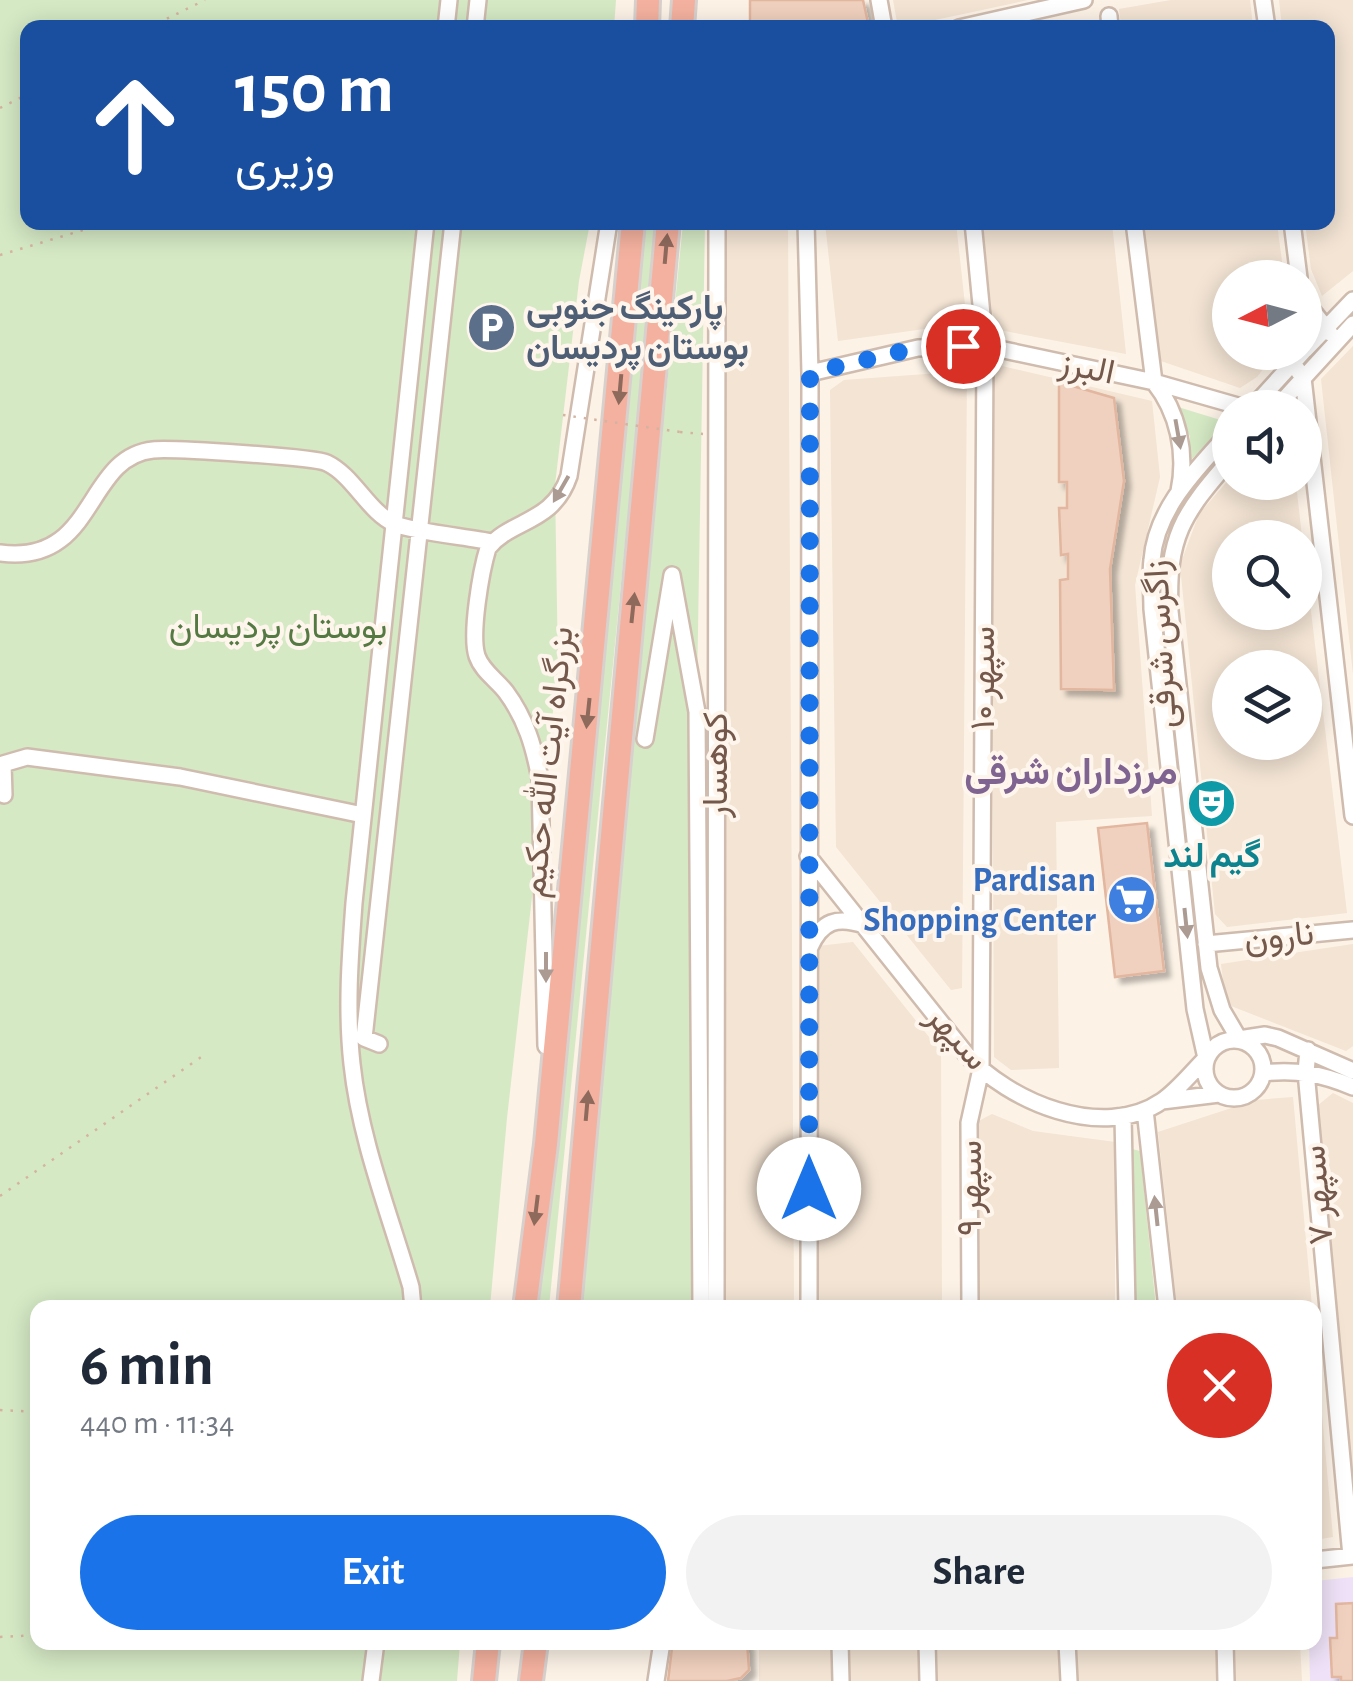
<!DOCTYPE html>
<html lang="en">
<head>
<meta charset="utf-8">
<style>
  :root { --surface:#fff; --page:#f2f2f3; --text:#1f2937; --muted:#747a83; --accent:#1a73e8 }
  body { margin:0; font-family:"Alegreya Sans",Vazirmatn,sans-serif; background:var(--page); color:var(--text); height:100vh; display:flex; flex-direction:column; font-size:38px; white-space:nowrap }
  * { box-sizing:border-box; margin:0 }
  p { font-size:32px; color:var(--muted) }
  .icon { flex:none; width:55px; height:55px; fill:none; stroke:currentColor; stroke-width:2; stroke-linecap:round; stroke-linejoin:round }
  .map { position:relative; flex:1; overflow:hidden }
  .drawer { position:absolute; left:30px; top:1300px; width:1292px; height:350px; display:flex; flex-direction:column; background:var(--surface); border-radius:20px; box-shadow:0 5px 25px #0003 }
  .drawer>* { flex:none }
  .top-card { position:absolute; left:20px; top:20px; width:1315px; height:210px; border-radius:20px; box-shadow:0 5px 25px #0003; background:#1a4fa0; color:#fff; overflow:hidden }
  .needle { width:65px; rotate:264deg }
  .fabs { position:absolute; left:1212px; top:260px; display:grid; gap:20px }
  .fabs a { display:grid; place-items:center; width:110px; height:110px; border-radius:50%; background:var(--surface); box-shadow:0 5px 25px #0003; font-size:50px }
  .pin { position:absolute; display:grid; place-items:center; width:85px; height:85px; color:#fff; margin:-42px; border:5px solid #fff; border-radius:50%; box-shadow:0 2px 10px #0007 }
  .me { position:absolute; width:110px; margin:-55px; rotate:0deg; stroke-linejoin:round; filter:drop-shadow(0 0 8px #0008) }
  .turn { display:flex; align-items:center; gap:35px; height:210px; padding:0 50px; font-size:45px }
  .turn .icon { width:130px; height:130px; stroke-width:2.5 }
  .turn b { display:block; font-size:70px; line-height:85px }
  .round { display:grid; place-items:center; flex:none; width:105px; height:105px; border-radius:52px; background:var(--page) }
  .head { display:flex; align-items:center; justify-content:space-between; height:170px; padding:0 50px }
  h1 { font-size:60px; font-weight:600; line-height:75px }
  .primary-button { display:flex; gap:20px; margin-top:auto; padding:20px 50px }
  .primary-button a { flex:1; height:115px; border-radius:60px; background:var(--accent); color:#fff; font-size:40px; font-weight:600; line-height:115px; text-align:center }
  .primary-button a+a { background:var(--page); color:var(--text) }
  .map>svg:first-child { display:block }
  .residential { fill:#f3e4d4; fill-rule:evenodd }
  .education { fill:#efe2f8 }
  .green { fill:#d5e9c5 }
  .building { fill:#f0d0be; stroke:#e2b69f; stroke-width:2.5; filter:url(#shadow) }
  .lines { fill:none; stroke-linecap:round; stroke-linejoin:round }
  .minor-casing { stroke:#cfbcaf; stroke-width:20 }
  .highway-casing { stroke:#d8d0cd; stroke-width:28 }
  .path { stroke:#d5b3a1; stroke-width:2.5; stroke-dasharray:2.5 8; stroke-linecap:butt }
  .minor { stroke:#fff; stroke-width:15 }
  .highway { stroke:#f4b19f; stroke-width:22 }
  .path-bridge { stroke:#d5b3a1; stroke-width:2.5; stroke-dasharray:2.5 8; stroke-linecap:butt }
  .oneway { fill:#8e6a5c }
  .oneway2 { fill:#ac9b93 }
  .route { stroke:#1a73e8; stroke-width:18; stroke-dasharray:0 32.4 }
  .labels { text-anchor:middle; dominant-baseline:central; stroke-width:8; stroke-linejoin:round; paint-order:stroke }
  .service-label { font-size:35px; font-weight:bold; fill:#4e5e75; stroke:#fef6ec; text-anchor:start }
  .street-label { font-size:35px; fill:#74584b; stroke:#fef6ec }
  .park-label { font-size:35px; fill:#557943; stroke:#fef6ec }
  .culture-label { font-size:35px; font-weight:bold; fill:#0d838f; stroke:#fef6ec }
  .shop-label { font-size:35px; font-weight:bold; fill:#366cbe; stroke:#fef6ec; text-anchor:end }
  .neighbourhood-label { font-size:38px; font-weight:bold; fill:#7f6390; stroke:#fef6ec }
</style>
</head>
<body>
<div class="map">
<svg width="1353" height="1681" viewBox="0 0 1353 1681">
  <defs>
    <filter id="shadow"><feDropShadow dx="6" dy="6" stdDeviation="2.5" flood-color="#0004"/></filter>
  </defs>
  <rect width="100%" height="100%" fill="#fcf2e6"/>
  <path class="residential" d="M893,0H1028L898,28Z
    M1171,0H1250L1253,27H1121L1119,9Z
    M1279,0H1353V271L1322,296L1311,269L1305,223L1328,222V28L1282,27Z
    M722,223H788L794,1307H724Z
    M825,223H956L967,323L838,341Z
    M982,223H1112L1126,354L994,329Z
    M1141,223H1277L1284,277L1230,278V352L1276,353L1257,377L1240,388L1155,359Z
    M1353,346V674L1321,379Z
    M1002,366L1152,401L1160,477L1135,585L1152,816L1056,822L1059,1068L1011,1070L994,1057L991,380Z
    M967,371L962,988L951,990L836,847L830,390L844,380Z
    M1230,478V482L1296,483L1302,537L1230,538V612H1305V561L1347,913L1227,927L1215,914L1180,565L1199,514ZM1230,668H1305V742H1230Z
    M853,942L941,1052L942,1307H819L818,946Z
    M1353,944V1046L1346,1051L1226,1004L1221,964Z
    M1333,1093L1353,1103V1483L1317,1106Z
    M1293,1097L1312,1307H1177L1158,1132L1256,1100Z
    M992,1114L1033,1131L1115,1142V1307H976L975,1123Z
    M1315,1336L1333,1537L1315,1540Z
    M759,1643H1300L1302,1681H759Z"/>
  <path class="education" d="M1353,1577V1681H1310L1309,1643L1315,1642V1581Z"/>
  <path class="green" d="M0,0H616L614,28H28V222L590,223L579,281L555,485L558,667L507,1118L490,1307L38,1308V1642L460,1643L457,1681H0Z
    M646,223H655L646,333L549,1307L539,1308Z
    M683,223H705L697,688L701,1307L580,1308L606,998Z
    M1178,407L1227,422L1190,461V437Z
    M1132,1149L1140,1151L1156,1307H1135Z"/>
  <path class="building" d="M750,0H863L868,23L865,28H750Z
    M1059,382L1114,398L1124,481L1110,569L1114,690L1061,689L1060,580L1068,579V554L1061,555L1059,508H1067V482H1059Z
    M1147,823L1164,971L1115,977L1098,828Z
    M1353,1603V1681H1341V1677H1332L1330,1638H1337L1336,1604Z
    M681,1642H747L749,1670L741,1678L727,1681H668L672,1648Z"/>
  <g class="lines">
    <defs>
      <path id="minor" d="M879,0L884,28
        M1263,0L1267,28
        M1109,16L1110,28
        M446,28L449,0
        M475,28L478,0
        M959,28L1084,0
        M806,222L810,373L809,1308
        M1134,222L1154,382
        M1292,222L1299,278
        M1305,301L1330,333
        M1305,350L1353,300
        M1293,363L1303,378L1353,816
        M810,373L918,348L985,346L1154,382L1245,408
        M1154,382C1178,412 1187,453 1179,491
        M1252,408L1303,352
        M1276,408L1353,324
        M1230,460C1182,515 1167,537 1170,611L1209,968L1222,1010L1239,1039L1265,1035L1278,1038L1353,1071
        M0,553C97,566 84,457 153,450C172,448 314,457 327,463C354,476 368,512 395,524C415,532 468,537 492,542
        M645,739L672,575L697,712L701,1308
        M4,795L3,764L27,757L180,777L363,815
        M808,856L966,1054C1008,1101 1102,1142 1162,1101C1178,1090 1192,1072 1206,1058L1195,1009L1152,609C1152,593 1150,576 1152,560C1156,508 1197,469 1230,432
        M1206,944L1353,930
        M810,947C822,921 837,916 864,925
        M1205 1069a29 29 0 1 1 58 0a29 29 0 1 1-58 0Z
        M379,1044L364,1038L453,222
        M546,1046L540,779C534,747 526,719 506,692C497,680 482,671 477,656C470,634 481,571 488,548C511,519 553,524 569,476L609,222
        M1308,1050L1306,1072L1351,1556
        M1263,1073C1296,1069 1322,1074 1353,1087
        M1162,1101L1219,1094
        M1145,1110L1167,1308
        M1123,1116L1127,1308
        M413,1308L411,1287C390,1215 360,1140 352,1064C346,1010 350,957 354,903L426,222
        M716,1308L717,222
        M970,1308L969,1123L981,1069L985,346L973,222
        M1315,1560L1353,1556
        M840,1642L841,1681
        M927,1642L928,1681
        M1067,1642L1069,1681
        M1225,1642L1226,1681
        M371,1681L376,1642
        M656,1681L662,1642"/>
      <path id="highway" d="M647,28L648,0
        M682,28L684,0
        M525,1308L546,1144L633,222
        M569,1308L668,222
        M484,1681L488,1642
        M531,1681L536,1642"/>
    </defs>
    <use href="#minor" class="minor-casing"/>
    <use href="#highway" class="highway-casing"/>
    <path class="path" d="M148,28L205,0
      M0,108L28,94
      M0,255L110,222
      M680,432L703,434
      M0,1196L207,1053
      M0,1410L38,1412
      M0,1637L38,1635"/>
    <use href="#minor" class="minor"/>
    <use href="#highway" class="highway"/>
    <path class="path-bridge" d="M563,415L680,432"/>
  </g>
  <defs><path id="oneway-solid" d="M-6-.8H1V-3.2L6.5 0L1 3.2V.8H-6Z" transform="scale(2.5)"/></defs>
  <g class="oneway">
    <use href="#oneway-solid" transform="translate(666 249) rotate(-85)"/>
    <use href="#oneway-solid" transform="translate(620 389) rotate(95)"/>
    <use href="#oneway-solid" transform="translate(633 608) rotate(-84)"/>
    <use href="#oneway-solid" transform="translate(588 713) rotate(96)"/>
    <use href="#oneway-solid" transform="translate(587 1106) rotate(-85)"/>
    <use href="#oneway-solid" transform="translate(536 1210) rotate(97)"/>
  </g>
  <g class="oneway2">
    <use href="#oneway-solid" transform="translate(1178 434) rotate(80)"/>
    <use href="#oneway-solid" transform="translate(561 489) rotate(120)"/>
    <use href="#oneway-solid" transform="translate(1186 923) rotate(84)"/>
    <use href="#oneway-solid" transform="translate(546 967) rotate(90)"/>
    <use href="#oneway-solid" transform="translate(1156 1211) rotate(-96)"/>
  </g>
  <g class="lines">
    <path class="route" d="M809,1189L810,373L899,352L963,346"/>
  </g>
  <defs>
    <symbol id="parking-disc" viewBox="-11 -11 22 22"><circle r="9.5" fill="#5c6f8a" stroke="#fef6ec"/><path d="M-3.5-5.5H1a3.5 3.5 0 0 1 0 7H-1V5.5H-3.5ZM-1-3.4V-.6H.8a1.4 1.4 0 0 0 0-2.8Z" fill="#fff"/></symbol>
    <symbol id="theatre-disc" viewBox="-11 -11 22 22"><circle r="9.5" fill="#0f9aa8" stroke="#fef6ec"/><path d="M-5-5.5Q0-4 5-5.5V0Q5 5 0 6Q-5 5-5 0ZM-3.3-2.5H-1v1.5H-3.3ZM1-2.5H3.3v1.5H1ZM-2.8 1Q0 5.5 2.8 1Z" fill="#fff"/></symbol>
    <symbol id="supermarket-disc" viewBox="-11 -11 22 22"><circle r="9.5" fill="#3f7fe0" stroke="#fef6ec"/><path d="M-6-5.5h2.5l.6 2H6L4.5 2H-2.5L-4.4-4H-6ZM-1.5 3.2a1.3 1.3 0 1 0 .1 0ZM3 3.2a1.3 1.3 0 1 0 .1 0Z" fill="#fff"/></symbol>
  </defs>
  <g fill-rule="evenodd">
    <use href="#parking-disc" x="464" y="300" width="55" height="55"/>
    <use href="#theatre-disc" x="1184" y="776" width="55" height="55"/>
    <use href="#supermarket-disc" x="1104" y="872" width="55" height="55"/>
  </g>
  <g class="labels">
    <g class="service-label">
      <text x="526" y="308">پارکینگ جنوبی<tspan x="526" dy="40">بوستان پردیسان</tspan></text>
    </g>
    <g class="street-label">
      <text transform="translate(1087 368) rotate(12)">البرز</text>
      <text transform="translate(1161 644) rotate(-93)">زاگرس شرقی</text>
      <text transform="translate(983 678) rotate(-90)">سپهر ۱۰</text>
      <text transform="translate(548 762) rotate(-84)">بزرگراه آیت الله حکیم</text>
      <text transform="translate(716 765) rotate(-90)">کوهسار</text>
      <text transform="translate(1279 937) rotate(-6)">نارون</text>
      <text transform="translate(957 1038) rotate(48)">سپهر</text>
      <text transform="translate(970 1188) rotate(-90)">سپهر ۹</text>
      <text transform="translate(1318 1195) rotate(-95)">سپهر ۷</text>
    </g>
    <g class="park-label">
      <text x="278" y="627">بوستان پردیسان</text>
    </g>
    <g class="culture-label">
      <text x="1212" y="856">گیم لند</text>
    </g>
    <g class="shop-label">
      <text x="1096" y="880">Pardisan<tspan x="1096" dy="40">Shopping Center</tspan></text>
    </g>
    <g class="neighbourhood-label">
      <text x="1071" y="773">مرزداران شرقی</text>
    </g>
  </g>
</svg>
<div class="fabs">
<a><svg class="needle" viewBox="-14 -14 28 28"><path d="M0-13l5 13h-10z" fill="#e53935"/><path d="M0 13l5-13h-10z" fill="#747a83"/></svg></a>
<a><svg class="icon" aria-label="sound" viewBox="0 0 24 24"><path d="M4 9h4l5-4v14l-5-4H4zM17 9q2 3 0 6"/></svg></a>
<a><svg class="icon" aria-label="search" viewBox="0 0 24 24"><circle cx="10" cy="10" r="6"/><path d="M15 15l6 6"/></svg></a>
<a><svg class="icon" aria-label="layers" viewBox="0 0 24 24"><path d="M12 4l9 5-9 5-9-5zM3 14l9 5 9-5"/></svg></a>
</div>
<div class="pin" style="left:963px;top:346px;background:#d93025"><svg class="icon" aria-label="arrive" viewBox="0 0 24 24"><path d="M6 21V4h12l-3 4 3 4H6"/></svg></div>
<svg class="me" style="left:809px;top:1189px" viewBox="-20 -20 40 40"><circle r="19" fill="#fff"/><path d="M0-13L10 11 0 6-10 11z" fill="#1a73e8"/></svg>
<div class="top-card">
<div class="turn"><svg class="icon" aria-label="ahead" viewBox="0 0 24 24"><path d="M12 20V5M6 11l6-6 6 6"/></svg><div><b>150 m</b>وزیری</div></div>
</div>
<section class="drawer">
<div class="head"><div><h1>6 min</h1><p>440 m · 11:34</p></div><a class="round" style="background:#d93025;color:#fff"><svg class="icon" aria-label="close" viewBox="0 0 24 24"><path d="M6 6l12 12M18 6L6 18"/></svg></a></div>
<div class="primary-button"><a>Exit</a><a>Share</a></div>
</section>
</div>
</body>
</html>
